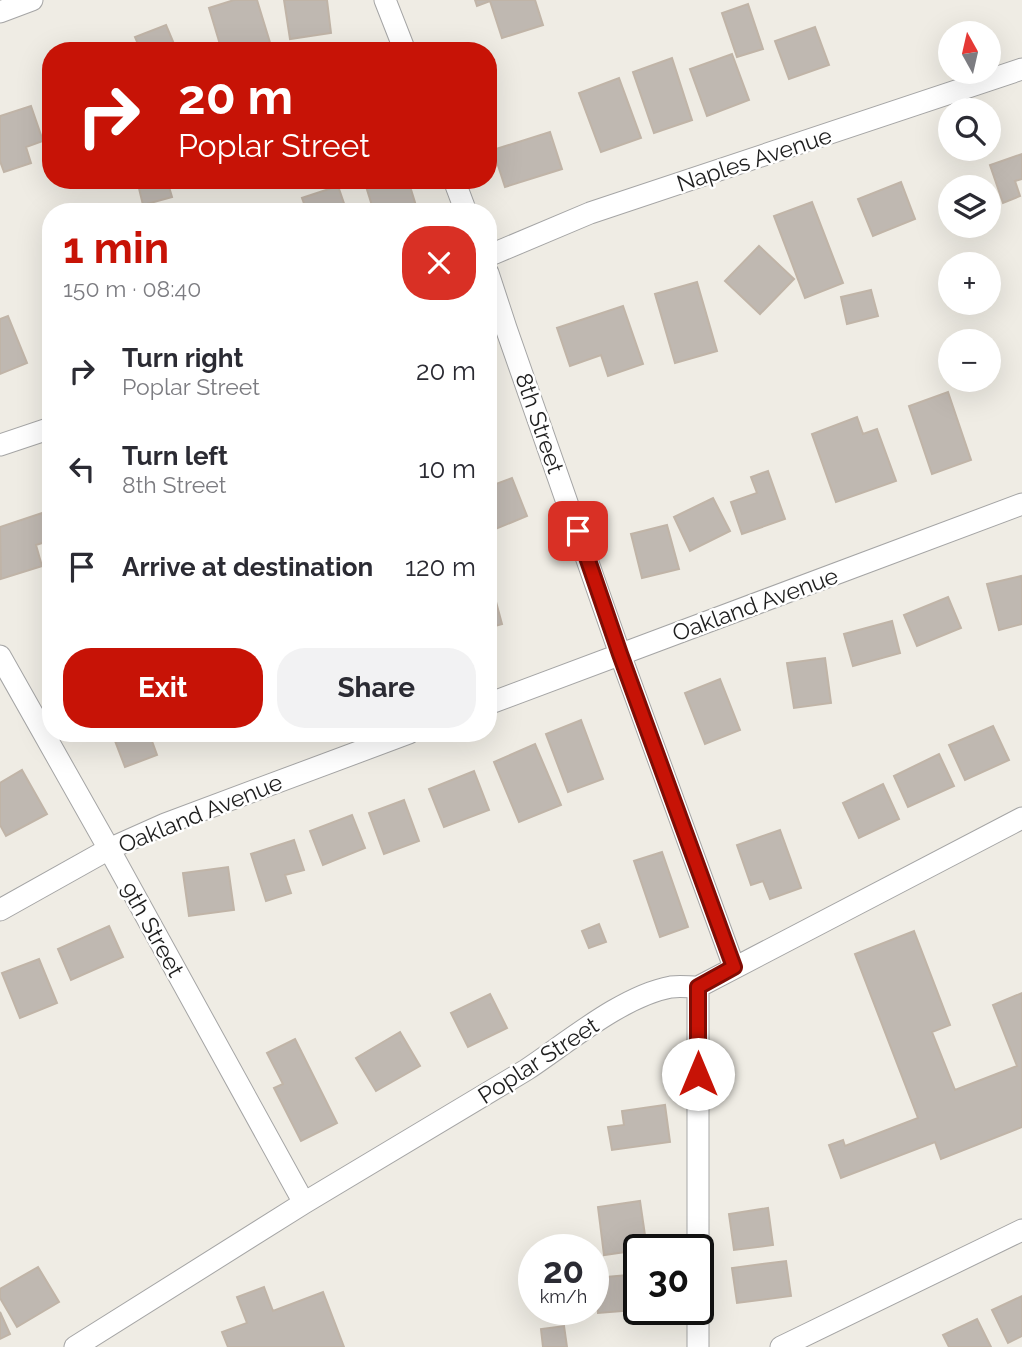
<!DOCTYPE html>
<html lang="en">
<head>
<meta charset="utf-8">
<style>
  :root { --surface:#fff; --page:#f2f2f3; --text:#2b2b33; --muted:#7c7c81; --accent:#c71306 }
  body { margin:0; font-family:Raleway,sans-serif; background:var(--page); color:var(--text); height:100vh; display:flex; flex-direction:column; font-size:26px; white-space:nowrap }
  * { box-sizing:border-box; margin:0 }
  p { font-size:23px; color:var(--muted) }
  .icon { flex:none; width:38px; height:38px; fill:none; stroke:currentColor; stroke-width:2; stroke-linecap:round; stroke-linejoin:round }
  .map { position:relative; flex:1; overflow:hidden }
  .side { position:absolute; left:42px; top:203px; width:455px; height:539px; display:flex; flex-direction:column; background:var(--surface); border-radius:28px; box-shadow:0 7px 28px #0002 }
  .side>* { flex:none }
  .guide { position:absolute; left:42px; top:42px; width:455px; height:147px; border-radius:28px; box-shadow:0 7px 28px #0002; background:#c71306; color:#fff; overflow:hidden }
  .needle { width:46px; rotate:352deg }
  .controls { position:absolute; left:938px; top:21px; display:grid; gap:14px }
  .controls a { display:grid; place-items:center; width:63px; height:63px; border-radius:50%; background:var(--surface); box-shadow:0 7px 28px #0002; font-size:35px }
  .speed { position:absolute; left:518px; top:1234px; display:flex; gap:14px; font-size:35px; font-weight:700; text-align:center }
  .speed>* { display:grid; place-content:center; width:91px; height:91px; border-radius:50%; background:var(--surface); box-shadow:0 7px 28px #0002; line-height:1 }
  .speed small { font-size:18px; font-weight:400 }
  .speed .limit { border:4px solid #111; border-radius:10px; background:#fff; color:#111 }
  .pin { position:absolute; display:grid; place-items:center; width:60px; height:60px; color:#fff; margin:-30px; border-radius:14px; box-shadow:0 4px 10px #0006 }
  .me { position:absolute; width:77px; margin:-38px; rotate:0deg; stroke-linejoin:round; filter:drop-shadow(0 0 5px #0008) }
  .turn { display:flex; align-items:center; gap:24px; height:147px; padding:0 21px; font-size:32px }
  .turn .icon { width:91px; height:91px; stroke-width:2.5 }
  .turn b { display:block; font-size:49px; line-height:60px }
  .round { display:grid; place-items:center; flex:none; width:74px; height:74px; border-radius:28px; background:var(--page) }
  .summary { display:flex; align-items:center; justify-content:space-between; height:119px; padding:0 21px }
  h1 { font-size:42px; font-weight:700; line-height:52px; color:var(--accent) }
  .primary-button { display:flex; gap:14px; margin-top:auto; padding:14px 21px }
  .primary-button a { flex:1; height:80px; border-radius:28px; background:var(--accent); color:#fff; font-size:28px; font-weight:700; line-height:80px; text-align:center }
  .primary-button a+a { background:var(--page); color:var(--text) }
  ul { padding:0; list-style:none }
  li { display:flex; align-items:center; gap:21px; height:98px; padding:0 21px }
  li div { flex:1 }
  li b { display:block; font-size:26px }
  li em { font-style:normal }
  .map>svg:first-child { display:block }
  .building { fill:#bfb8b1; stroke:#c0b4a7; stroke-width:2 }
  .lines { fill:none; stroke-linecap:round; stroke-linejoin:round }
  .minor-casing { stroke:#a5a5a5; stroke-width:23 }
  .minor { stroke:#fff; stroke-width:21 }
  .route-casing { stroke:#810c04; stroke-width:18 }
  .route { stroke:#c71306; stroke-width:12 }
  .labels { text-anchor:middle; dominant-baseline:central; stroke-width:5; stroke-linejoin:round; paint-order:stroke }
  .street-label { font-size:23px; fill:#1e1e1e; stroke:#fff }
</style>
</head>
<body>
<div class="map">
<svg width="1022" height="1347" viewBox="0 0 1022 1347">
  <rect width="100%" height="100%" fill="#efece4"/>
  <path class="building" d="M234,0H257L272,49L265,51H222L209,8Z
    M284,0H327L331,33L290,39Z
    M475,0H535L543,25L502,38L490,1L477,6Z
    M748,4L763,49L737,57L722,13Z
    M166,25L177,51H141L135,37Z
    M815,27L829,65L789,79L775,41Z
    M732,54L749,100L707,116L690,69Z
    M672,58L692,120L654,133L633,72Z
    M619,78L641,138L601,152L579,93Z
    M31,106L43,141L26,147L31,163L4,172L0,161V116Z
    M550,132L562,169L505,187L493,150Z
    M1022,154V179L1015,181L1020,196L1003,203L990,165Z
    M137,180H167L172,197L143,205Z
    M364,180H408L418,212H374Z
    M901,182L915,219L873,236L858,199Z
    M338,186L347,212H307L302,198Z
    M812,202L843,283L805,298L774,216Z
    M94,205L97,212H74Z
    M759,246L794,279L760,314L725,281Z
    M697,282L717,351L675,363L655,294Z
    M871,290L878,316L847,324L841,297Z
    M623,306L643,364L608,376L601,355L570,366L557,328Z
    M8,316L27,363L0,374V319Z
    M948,392L971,460L932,474L909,406Z
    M857,417L863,434L877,429L896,481L836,502L812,434Z
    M768,471L785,519L742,534L731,502L757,493L751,477Z
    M512,478L527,516L493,530L488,519V487Z
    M713,498L730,531L690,551L674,517Z
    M42,513L51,540L36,545L42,566L1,579L0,527Z
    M667,525L679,569L642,578L631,534Z
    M488,572L502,624L488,628Z
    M1021,576L1022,581V624L999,630L987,584Z
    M948,597L961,628L917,646L904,615Z
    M892,621L900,653L853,666L844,634Z
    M825,658L831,703L794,708L787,663Z
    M720,679L740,730L705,744L685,693Z
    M581,720L603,779L568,792L546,734Z
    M993,726L1009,760L965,780L949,745Z
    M112,733H149L157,755L125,767Z
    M535,744L561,805L519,822L494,762Z
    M939,754L954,786L908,807L894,776Z
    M22,770L47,814L6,836L0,825V783Z
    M474,771L489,810L444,827L429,789Z
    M883,784L899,819L859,838L843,803Z
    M404,800L419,841L384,854L369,813Z
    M352,815L365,848L323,865L310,831Z
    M780,830L801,888L770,899L763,881L751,885L737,845Z
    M294,840L304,870L285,875L291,893L266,901L251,854Z
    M662,852L688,927L660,937L634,861Z
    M228,867L234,910L189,916L183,873Z
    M599,924L606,942L589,948L582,931Z
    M109,926L123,957L71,980L58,949Z
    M914,931L950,1025L932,1032L955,1090L1017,1066L993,1005L1022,993V1127L941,1159L935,1142L841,1178L829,1145L843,1140L845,1146L918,1118L855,954Z
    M39,959L57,1003L20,1018L2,973Z
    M490,994L507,1028L468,1047L451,1013Z
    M400,1032L420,1066L376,1091L356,1058Z
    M295,1039L337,1123L301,1141L274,1088L283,1084L267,1053Z
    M665,1105L670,1142L612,1150L608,1127L624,1125L622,1111Z
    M640,1201L647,1249L604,1255L598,1207Z
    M768,1208L773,1245L734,1250L729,1214Z
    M786,1261L791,1296L737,1303L732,1268Z
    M38,1267L59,1302L17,1327L0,1298V1289Z
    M639,1274V1309H648L598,1313L595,1278Z
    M264,1287L273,1311L323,1292L344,1347H228L222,1332L247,1323L237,1297Z
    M1022,1296V1336L1008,1343L992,1310Z
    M0,1312L10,1334L0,1339Z
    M977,1319L991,1347H949L943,1335Z
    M564,1326L567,1347H543L541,1329Z"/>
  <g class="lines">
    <defs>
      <path id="minor" d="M385,0L405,51
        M0,12L32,0
        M454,180L466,212
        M488,256L590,213L1022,69
        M488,273L506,328L620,654L734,967
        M0,445L51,428
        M0,656L109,849L304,1203
        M488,704L1022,504
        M0,910L109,849L165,824L409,733
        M698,987V1250
        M698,1309V1347
        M75,1347L304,1203L526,1070C567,1043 622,996 671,987C679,986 689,987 698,987L1022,818
        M781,1347L1022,1230"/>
    </defs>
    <use href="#minor" class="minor-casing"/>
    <use href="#minor" class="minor"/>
  </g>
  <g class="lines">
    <defs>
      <path id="route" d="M578,531L620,654L734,967L698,987V1074"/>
    </defs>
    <use href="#route" class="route-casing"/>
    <use href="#route" class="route"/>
  </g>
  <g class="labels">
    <g class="street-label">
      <text transform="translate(754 159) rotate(-18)">Naples Avenue</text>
      <text transform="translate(540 423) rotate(71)">8th Street</text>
      <text transform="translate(755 604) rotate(-20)">Oakland Avenue</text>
      <text transform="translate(200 813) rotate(-22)">Oakland Avenue</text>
      <text transform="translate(153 929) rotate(61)">9th Street</text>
      <text transform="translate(538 1060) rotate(-33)">Poplar Street</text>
    </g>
  </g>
</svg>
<div class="controls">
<a><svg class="needle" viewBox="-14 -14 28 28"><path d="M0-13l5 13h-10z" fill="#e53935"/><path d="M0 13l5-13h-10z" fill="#7c7c81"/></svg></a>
<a><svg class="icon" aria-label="search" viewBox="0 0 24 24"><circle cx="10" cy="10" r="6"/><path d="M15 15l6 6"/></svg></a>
<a><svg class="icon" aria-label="layers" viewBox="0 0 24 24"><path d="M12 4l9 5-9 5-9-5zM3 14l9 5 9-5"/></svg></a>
<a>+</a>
<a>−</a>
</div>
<div class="speed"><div>20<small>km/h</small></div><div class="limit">30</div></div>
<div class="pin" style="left:578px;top:531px;background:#d93025"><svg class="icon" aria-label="arrive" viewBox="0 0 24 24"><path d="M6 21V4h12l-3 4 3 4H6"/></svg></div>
<svg class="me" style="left:698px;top:1074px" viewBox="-20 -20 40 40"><circle r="19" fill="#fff"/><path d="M0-13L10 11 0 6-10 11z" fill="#c71306"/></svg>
<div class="guide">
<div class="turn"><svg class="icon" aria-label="right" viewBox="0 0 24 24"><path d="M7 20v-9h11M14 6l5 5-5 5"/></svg><div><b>20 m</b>Poplar Street</div></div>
</div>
<section class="side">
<div class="summary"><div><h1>1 min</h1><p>150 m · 08:40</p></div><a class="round" style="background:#d93025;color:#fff"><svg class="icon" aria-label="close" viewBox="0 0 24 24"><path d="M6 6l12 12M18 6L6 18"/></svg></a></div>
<ul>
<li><svg class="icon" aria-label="right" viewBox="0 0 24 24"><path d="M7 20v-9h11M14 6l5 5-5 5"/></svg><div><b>Turn right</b><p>Poplar Street</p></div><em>20 m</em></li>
<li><svg class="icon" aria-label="left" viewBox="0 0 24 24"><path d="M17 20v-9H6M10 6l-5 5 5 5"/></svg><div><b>Turn left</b><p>8th Street</p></div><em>10 m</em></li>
<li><svg class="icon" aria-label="arrive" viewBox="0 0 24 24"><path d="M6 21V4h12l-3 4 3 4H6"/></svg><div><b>Arrive at destination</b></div><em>120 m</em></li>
</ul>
<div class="primary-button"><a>Exit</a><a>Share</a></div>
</section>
</div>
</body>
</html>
